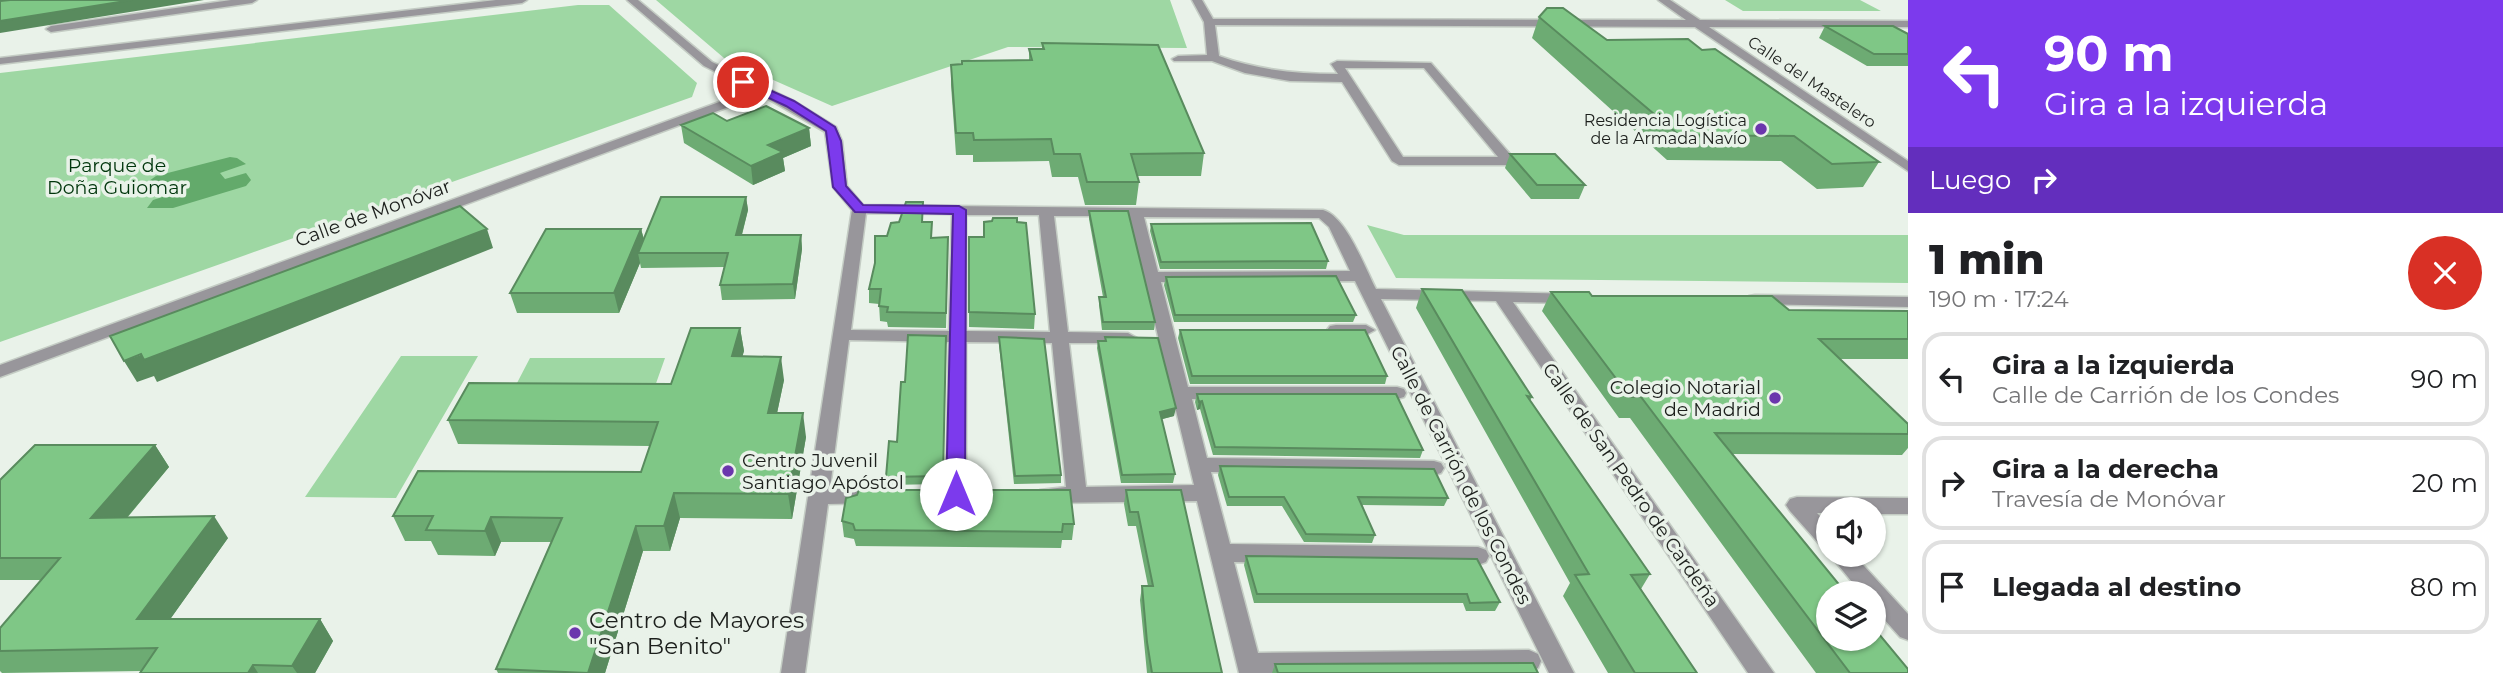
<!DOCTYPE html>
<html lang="es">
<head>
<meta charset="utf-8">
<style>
  :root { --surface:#fff; --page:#f2f2f2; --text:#202124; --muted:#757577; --line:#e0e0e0 }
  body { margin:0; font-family:Montserrat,sans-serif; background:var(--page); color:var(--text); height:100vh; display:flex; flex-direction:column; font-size:26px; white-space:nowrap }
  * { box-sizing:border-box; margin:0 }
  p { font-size:23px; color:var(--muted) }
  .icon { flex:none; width:38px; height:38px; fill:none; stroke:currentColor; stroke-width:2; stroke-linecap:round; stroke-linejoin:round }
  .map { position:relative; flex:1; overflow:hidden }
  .details { display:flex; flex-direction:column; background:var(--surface); width:595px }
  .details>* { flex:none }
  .guide { background:#7c3aed; color:#fff; overflow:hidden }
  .controls { position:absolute; left:1816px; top:497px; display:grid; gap:14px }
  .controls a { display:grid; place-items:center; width:70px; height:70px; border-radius:50%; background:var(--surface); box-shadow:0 2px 5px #0004; font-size:35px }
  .pin { position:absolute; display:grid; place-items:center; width:60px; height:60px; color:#fff; margin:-30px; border:4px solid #fff; border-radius:50%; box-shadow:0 2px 7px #0007 }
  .me { position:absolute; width:77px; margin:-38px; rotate:0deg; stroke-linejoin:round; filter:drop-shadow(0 0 5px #0008) }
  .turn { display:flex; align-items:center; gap:24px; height:147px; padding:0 21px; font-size:32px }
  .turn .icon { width:91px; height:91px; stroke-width:2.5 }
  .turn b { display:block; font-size:49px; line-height:60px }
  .then { display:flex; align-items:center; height:66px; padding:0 21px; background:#0003; gap:14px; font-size:26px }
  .round { display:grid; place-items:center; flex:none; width:74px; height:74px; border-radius:37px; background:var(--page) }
  .head { display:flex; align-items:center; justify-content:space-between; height:119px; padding:0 21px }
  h1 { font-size:42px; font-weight:800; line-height:52px }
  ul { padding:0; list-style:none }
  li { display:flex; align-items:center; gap:21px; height:94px; margin:0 14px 10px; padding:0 7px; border:4px solid var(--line); border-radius:21px }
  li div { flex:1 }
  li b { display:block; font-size:26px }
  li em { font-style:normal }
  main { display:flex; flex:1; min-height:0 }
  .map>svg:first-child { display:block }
  .green { fill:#9ed7a3 }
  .water { fill:#63aa6b }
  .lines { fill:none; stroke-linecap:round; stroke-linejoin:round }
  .minor-casing { stroke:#c4ccc4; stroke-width:3 }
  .minor { fill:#98969b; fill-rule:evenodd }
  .wall { fill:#6dab73 }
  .shaded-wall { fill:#598b5e }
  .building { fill:#7fc786; stroke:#598b5e; stroke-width:2 }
  .route { fill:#7c3aed; stroke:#51269a; stroke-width:2 }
  .poi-dot { fill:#6b36ad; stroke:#e9f2e9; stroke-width:2.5 }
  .labels { text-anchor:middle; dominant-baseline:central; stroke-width:7; stroke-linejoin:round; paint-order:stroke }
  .far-street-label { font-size:16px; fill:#1c1f1c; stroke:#e9f2e9 }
  .far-poi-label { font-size:16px; fill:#1c1f1c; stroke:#e9f2e9; text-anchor:end }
  .park-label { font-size:19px; fill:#00360c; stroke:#e9f2e9 }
  .street-label { font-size:19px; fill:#1c1f1c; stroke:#e9f2e9 }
  .poi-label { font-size:19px; fill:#1c1f1c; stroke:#e9f2e9; text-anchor:end }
  .near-poi-label { font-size:23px; fill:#1c1f1c; stroke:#e9f2e9; text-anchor:start }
</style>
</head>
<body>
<main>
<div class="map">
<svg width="1908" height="673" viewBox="0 0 1908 673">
  <rect width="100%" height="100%" fill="#e9f2e9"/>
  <path class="green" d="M656,0H1170L1187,48L1008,47L832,106L724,58Z
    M1725,0H1860L1881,11H1743Z
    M578,5H609L697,83L692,97L0,342V73Z
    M1367,225L1404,235H1908V283L1396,278Z
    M401,356H478L396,498L305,497Z
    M530,358H665L648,406H505Z"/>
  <path class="water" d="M230,157L237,158L246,164L220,173L225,179L246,173L251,180L246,186L173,208H147L153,200L181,191L177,184L149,190V181L156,176Z"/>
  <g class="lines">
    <defs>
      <path id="minor" d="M231,0H257L252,3L51,32L46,29L51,26Z
        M496,0H527L522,3L0,64V58Z
        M627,0H638L712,62L794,101L836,127L842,141L847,186L863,205L1323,210C1346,216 1365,268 1376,289L1579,294L1581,298L1579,302L1573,303L1513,302L1774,673H1748L1496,301L1381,299L1574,673H1549L1355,281L1161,282L1188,387H1397L1404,389L1406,393L1404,397L1397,399H1192L1207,458L1434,461L1441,463L1444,468L1441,473L1434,475L1211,472L1230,544L1478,547L1486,550L1489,556L1486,562L1478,565L1234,562L1258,653L1529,650L1538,654L1541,661L1538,668L1529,672L1239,673L1197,501L1047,503L1040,500L1037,495L1040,490L1066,487L1052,343L966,342V493L963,498L956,501L949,498L946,493L949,342L849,340L830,488L879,487L886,490L889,495L886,500L879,503L828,504L805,673H781L852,210L833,187L825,132L761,95L0,377V365L752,90L704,66ZM866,213L952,214L949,331L851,330ZM966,215H1039L1050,332L966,331ZM1054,216H1129L1194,485L1086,487L1069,343H1128L1137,338L1128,333L1068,332ZM1144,217L1319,218L1329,227L1350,271L1158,272Z
        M1192,0H1202L1213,19L1686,20L1658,0H1670L1700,20L1908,21V27H1709L1908,161V171L1695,27L1215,25L1219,56C1258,70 1296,74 1338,74L1331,64L1337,61L1431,63L1516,161L1509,165H1399L1392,161L1342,82L1290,81L1245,73L1212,61H1174L1172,59L1178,56L1207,55L1204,22ZM1345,68H1424L1498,157H1403Z
        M1755,295L1908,297V307L1749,304L1747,300L1749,296Z
        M1336,325H1366L1375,330L1366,335L1330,334L1327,330L1330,326Z
        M1797,497L1908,498V514H1874V509H1829V513H1817L1829,525V548L1821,546L1790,511L1786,505L1790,499Z
        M1830,555H1854L1908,614V640L1900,637L1874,608V593H1861Z"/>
    </defs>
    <use href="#minor" class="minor-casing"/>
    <use href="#minor" class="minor"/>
  </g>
  <path class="wall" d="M1539,17L1607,40L1702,50L1879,162L1863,187L1817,189L1781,161L1667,160L1532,38Z
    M1825,26L1908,34V66H1867L1819,38Z
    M1042,43L1204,153L1201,176H1137L1139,182L1136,205H1085L1078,177H1052L1049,161L973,162V155H956L951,85V65L1029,60V49H1042Z
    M727,121L809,128L811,146L783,158L785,171L753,185L684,143L681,125Z
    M1510,154L1585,185L1579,199H1531L1505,168Z
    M746,197L748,210L742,235H801L802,249L795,299L722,300L720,285L724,267L641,268L640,263L619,313H517L510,293L641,229L644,239Z
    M1089,211L1155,322L1154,330H1102L1099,305V297H1103L1089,219Z
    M899,222H923L932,238L948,252L946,328L888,327L887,322L880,321L879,304L869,303V289L887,236Z
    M1151,224H1280L1328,261L1326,269H1160L1150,231Z
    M969,237L1035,314L1034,329L969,327Z
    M1166,277L1356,315L1353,322H1174L1164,285Z
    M1422,289L1532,397L1530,401L1650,574L1641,589L1697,673H1608L1563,596L1570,583L1416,308Z
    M1551,292L1789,310L1908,311V359H1840L1908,424V448L1902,455L1732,454L1908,673H1816L1630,418H1619L1542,311Z
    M740,328L744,351L742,356L784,380L777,413L806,437L792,519L680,518L670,551H643L605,673H498L496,669L551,542H501L495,556L438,555L431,541H405L393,516L641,472L650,446L458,444L448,420L671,384Z
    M1180,330L1387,376L1385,384H1190L1178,338Z
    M946,336L943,484L886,485V477L897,442L905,382Z
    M999,337L1061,475V483L1014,484L999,345Z
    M1105,337L1174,416L1162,419L1175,474L1173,483H1121L1097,348L1098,341H1105Z
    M1197,394L1423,450L1420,458L1213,455L1200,409L1197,410L1195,402Z
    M155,445L169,467L127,518L228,538L170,619H320L333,641L315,673H140L141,671L2,673L0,671V628L41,580H0V480Z
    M1220,466L1448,498L1444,506L1362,505L1375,535L1372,543L1304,542L1282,506H1227L1218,475Z
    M1126,490L1222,673H1147L1140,600L1142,586H1148L1136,526H1128L1124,504Z
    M842,521L1074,524L1072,540H1062L1061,548L856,546L854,539L844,537Z
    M1246,556L1477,559L1500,602L1495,611H1466L1463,603H1254L1244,565Z
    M1275,664L1538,673H1272Z"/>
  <path class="shaded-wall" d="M132,0H204L0,33V21Z
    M809,128L811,146L783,158L785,171L753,185L751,166L768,145Z
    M746,197L748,210L738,249L736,235Z
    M487,229L493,248L157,382L154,376L137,382L124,361Z
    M641,229L646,248L638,253L640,263L619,313L614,293Z
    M801,235L802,249L795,299L793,284Z
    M740,328L744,351L736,380L732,356Z
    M781,357L784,380L772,437L768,413Z
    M1202,401L1200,409L1197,410L1199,402Z
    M1176,408L1174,416L1159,420L1160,412Z
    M803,413L806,437L792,519L788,494Z
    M155,445L169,467L108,540L91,518Z
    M674,493L680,518L670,551L664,526Z
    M214,516L228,538L154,642L137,619Z
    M491,517L501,542L495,556L485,531Z
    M636,526L643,551L605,673H588Z
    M320,619L333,641L315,673H297L292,666Z
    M253,665L258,673H248Z"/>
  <path class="building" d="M10,0H132L0,21V1Z
    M1547,8H1563L1607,40L1688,39L1702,50L1715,49L1879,162L1832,164L1794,136L1679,135L1539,17Z
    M1825,26H1893L1908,34V54H1874Z
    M1042,43L1158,45L1204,153L1131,154L1139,182H1087L1080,154H1054L1051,139L974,140L973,133H956L951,65L962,64V61L1032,60L1029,49H1044Z
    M766,106L809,128L768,145L783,152L751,166L681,125L713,113L727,121Z
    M1510,154H1555L1585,185H1537Z
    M661,197H746L736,235H801L793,284L720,285L728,253H638Z
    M906,202H923L922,222H932L931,238L948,237L946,313L887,312L888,307L879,306L881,289H869L875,263V236H887L891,223L899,222Z
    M460,206L487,229L144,360L141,354L124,361L110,336Z
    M1089,211H1128L1155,322H1103L1099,297H1106Z
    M993,218H1017V222L1026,223L1035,314L969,312V237H984V222L992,221Z
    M1311,223L1328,261L1161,262L1151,224Z
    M546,229H641L614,293H510Z
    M1336,276L1356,315H1175L1166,277Z
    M1422,289L1462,290L1532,397L1527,396L1650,574L1631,575L1697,673H1635L1575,575L1589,574Z
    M1551,292H1589L1592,296H1772L1789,310L1908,311V339H1819L1908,424V434L1715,433L1846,593H1829V639H1874V628L1908,669V673H1850L1641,397H1630Z
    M691,328H740L732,356L781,357L768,413H803L788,494L674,493L664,526H636L588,673L496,669L562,518L491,517L485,531L426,530L433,516H393L418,471L641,472L658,422L448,420L469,383L671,384Z
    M1180,330H1365L1387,376H1192Z
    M908,335L946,336L943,476L886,477L889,441L897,442L901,382H905Z
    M999,337L1044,339L1061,475L1015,476Z
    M1105,337L1158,338L1176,408L1160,412L1175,474L1122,475L1098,341H1106Z
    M1197,394H1396L1423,450L1215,447L1202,401L1199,402Z
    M35,445H155L91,518L214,516L137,619H320L292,666L253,665L248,673H140L157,648L0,651V628L60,558H0V480Z
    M1220,466L1434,469L1448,498L1358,497L1375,535L1306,534L1284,497H1229Z
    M859,490H1070L1074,524H1063L1062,532L855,530L853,524L842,521L846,498L857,495Z
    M1126,490H1181L1222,673H1152L1147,642L1142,586H1153L1138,512H1130Z
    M1246,556L1477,559L1500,602L1470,603L1467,594H1257Z
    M1533,663L1538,673H1278L1275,664Z"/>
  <path class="route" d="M743,78L794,101L835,127L841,141L846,186L863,205L959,206L966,210L965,494L962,498H949L946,494L953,214L855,212L833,187L826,131L786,106L739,84L737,82Z"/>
  <g class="poi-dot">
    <circle cx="1761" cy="129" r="7"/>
    <circle cx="1775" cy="398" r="7"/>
    <circle cx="728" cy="471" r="7"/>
    <circle cx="575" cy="633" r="7"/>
  </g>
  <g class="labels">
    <g class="far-street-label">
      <text transform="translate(1812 82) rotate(34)">Calle del Mastelero</text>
    </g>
    <g class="far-poi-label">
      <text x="1747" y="120">Residencia Logística<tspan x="1747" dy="18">de la Armada Navío</tspan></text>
    </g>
    <g class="park-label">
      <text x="117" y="165">Parque de<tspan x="117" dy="22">Doña Guiomar</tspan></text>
    </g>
    <g class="street-label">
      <text transform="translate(373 213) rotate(-20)">Calle de Monóvar</text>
      <text transform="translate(1461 475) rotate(63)">Calle de Carrión de los Condes</text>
      <text transform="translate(1631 485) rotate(55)">Calle de San Pedro de Cardeña</text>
    </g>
    <g class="poi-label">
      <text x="1761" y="387">Colegio Notarial<tspan x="1761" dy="22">de Madrid</tspan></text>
      <text x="742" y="460" text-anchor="start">Centro Juvenil<tspan x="742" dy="22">Santiago Apóstol</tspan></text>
    </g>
    <g class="near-poi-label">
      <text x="589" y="620">Centro de Mayores<tspan x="589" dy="26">"San Benito"</tspan></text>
    </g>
  </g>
</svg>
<div class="controls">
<a><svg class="icon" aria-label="sound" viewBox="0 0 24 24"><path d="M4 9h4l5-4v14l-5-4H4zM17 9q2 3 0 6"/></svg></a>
<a><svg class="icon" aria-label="layers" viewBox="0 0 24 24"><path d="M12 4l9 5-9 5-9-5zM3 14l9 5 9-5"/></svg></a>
</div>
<div class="pin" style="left:743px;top:82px;background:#d93025"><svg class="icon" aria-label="arrive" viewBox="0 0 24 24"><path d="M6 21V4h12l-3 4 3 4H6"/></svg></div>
<svg class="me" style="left:956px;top:494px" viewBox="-20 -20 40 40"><circle r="19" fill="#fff"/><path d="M0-13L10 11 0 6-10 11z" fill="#7c3aed"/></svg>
</div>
<section class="details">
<div class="guide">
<div class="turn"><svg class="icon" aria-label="left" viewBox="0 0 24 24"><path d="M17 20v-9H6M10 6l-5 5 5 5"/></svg><div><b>90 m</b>Gira a la izquierda</div></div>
<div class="then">Luego<svg class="icon" aria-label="right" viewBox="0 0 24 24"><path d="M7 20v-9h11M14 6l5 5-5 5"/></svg></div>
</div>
<div class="head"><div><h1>1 min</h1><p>190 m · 17:24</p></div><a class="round" style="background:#d93025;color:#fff"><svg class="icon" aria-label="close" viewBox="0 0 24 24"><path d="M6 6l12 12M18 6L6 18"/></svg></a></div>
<ul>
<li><svg class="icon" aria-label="left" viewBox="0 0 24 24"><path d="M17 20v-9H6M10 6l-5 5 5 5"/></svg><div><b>Gira a la izquierda</b><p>Calle de Carrión de los Condes</p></div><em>90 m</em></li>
<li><svg class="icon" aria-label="right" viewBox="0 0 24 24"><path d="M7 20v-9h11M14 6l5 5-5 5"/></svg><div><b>Gira a la derecha</b><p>Travesía de Monóvar</p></div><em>20 m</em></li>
<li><svg class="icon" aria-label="arrive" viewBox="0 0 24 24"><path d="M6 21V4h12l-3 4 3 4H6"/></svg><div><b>Llegada al destino</b></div><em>80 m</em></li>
</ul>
</section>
</main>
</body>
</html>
